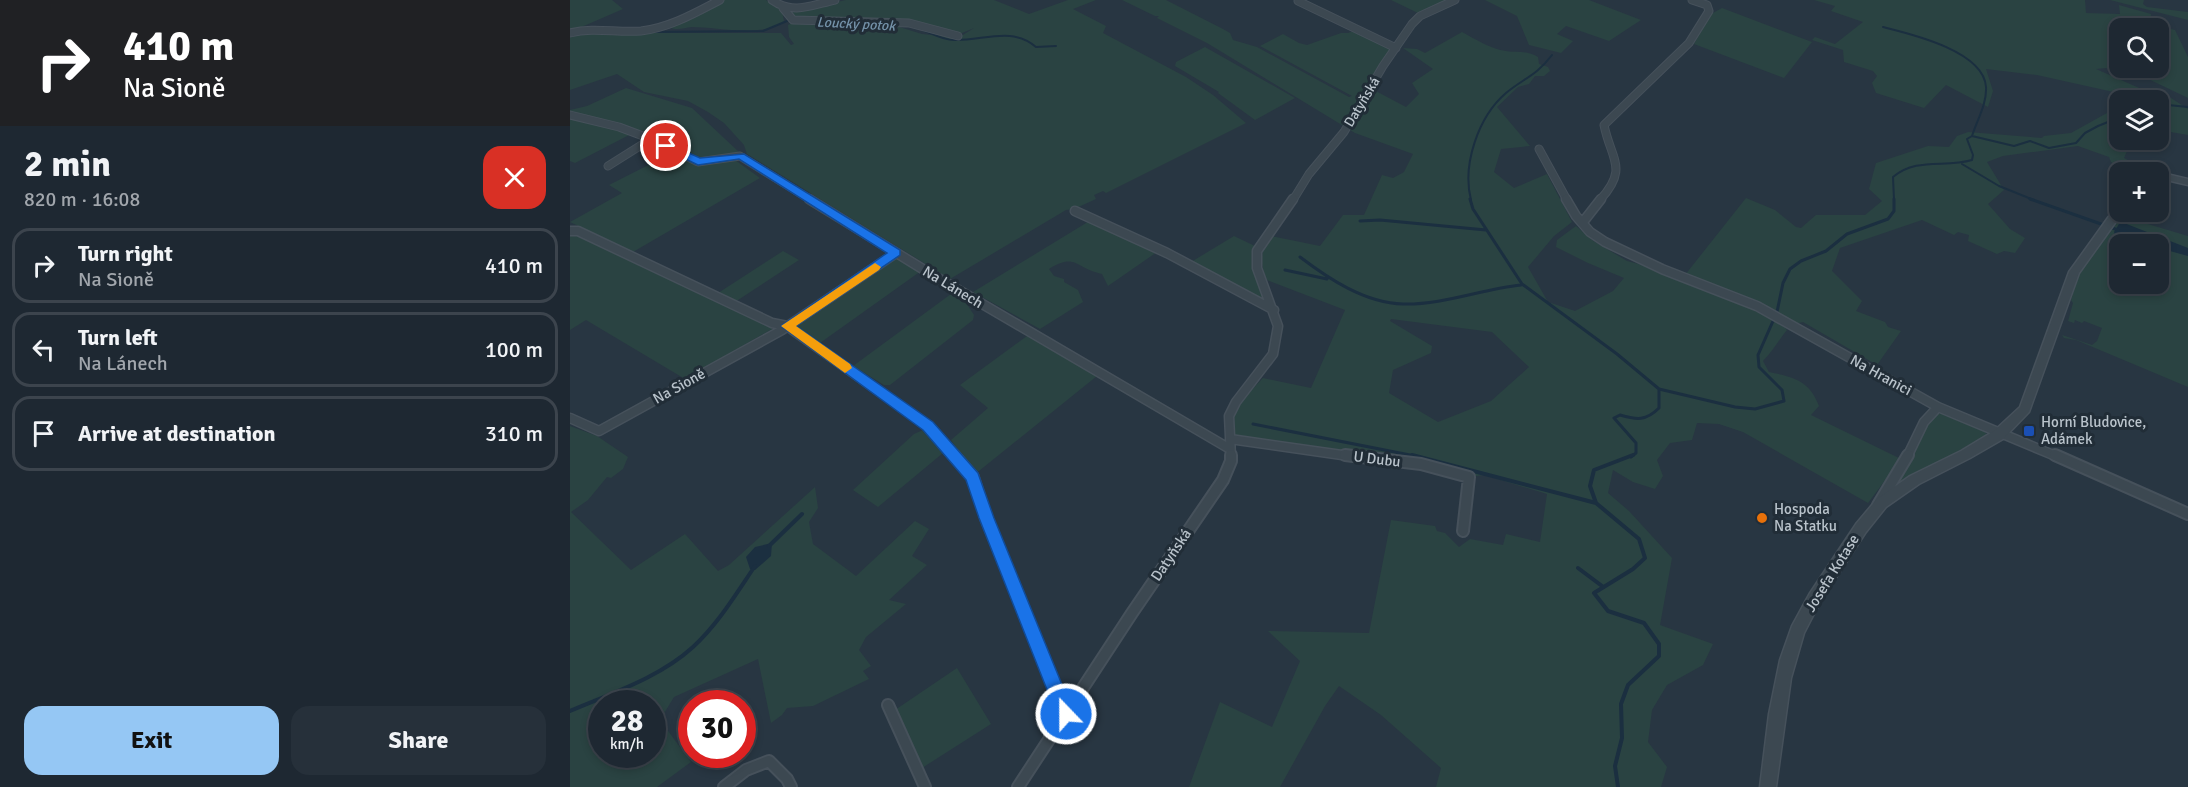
<!DOCTYPE html>
<html lang="en">
<head>
<meta charset="utf-8">
<style>
  :root { --surface:#1e2832; --page:#26303a; --text:#f1f3f6; --muted:#a1a6ac; --line:#3c444d; --accent:#95c7f4 }
  body { margin:0; font-family:Signika,sans-serif; background:var(--page); color:var(--text); height:100vh; display:flex; flex-direction:column; font-size:22px; white-space:nowrap }
  * { box-sizing:border-box; margin:0 }
  p { font-size:20px; color:var(--muted) }
  .icon { flex:none; width:33px; height:33px; fill:none; stroke:currentColor; stroke-width:2; stroke-linecap:round; stroke-linejoin:round }
  .map { position:relative; flex:1; overflow:hidden }
  .sheet { display:flex; flex-direction:column; background:var(--surface); width:570px }
  .sheet>* { flex:none }
  .guide { background:#202124; color:#fff; overflow:hidden }
  .fabs { position:absolute; left:1539px; top:18px; display:grid; gap:12px }
  .fabs a { display:grid; place-items:center; width:60px; height:60px; border-radius:12px; background:var(--surface); box-shadow:0 3px 9px #0003,0 0 0 2px var(--line); font-size:30px }
  .speed { position:absolute; left:18px; top:690px; display:flex; gap:12px; font-size:30px; font-weight:700; text-align:center }
  .speed>* { display:grid; place-content:center; width:78px; height:78px; border-radius:50%; background:var(--surface); box-shadow:0 3px 9px #0003,0 0 0 2px var(--line); line-height:1 }
  .speed small { font-size:15px; font-weight:400 }
  .speed .limit { border:9px solid #d22; background:#fff; color:#111 }
  .pin { position:absolute; display:grid; place-items:center; width:51px; height:51px; color:#fff; margin:-26px; border:3px solid #fff; border-radius:50%; box-shadow:0 2px 6px #0007 }
  .me { position:absolute; width:66px; margin:-33px; rotate:338deg; stroke-linejoin:round; filter:drop-shadow(0 0 4px #0008) }
  .turn { display:flex; align-items:center; gap:21px; height:126px; padding:0 24px; font-size:27px }
  .turn .icon { width:78px; height:78px; stroke-width:2.5 }
  .turn b { display:block; font-size:42px; line-height:51px }
  .round { display:grid; place-items:center; flex:none; width:63px; height:63px; border-radius:18px; background:var(--page) }
  .summary { display:flex; align-items:center; justify-content:space-between; height:102px; padding:0 24px }
  h1 { font-size:36px; font-weight:700; line-height:45px }
  .button { display:flex; gap:12px; margin-top:auto; padding:12px 24px }
  .button a { flex:1; height:69px; border-radius:18px; background:var(--accent); color:#111; font-size:24px; font-weight:700; line-height:69px; text-align:center }
  .button a+a { background:var(--page); color:var(--text) }
  ul { padding:0; list-style:none }
  li { display:flex; align-items:center; gap:18px; height:75px; margin:0 12px 9px; padding:0 12px; border:3px solid var(--line); border-radius:18px }
  li div { flex:1 }
  li b { display:block; font-size:22px }
  li em { font-style:normal }
  main { display:flex; flex:1; min-height:0 }
  .map>svg:first-child { display:block }
  .green { fill:#2a4342; fill-rule:evenodd }
  .water { fill:#1b2f40 }
  .lines { fill:none; stroke-linecap:round; stroke-linejoin:round }
  .stream-far2 { stroke:#1b2f40; stroke-width:2 }
  .stream-far1 { stroke:#1b2f40; stroke-width:3 }
  .stream { stroke:#1b2f40; stroke-width:4 }
  .minor-far2-casing { stroke:#46515b; stroke-width:9 }
  .minor-far1-casing { stroke:#46515b; stroke-width:11 }
  .minor-casing { stroke:#46515b; stroke-width:14 }
  .tertiary-casing { stroke:#46515b; stroke-width:3 }
  .minor-far2 { stroke:#3c4851; stroke-width:7 }
  .minor-far1 { stroke:#3c4851; stroke-width:8 }
  .minor { stroke:#3c4851; stroke-width:10 }
  .tertiary { fill:#3c4851; fill-rule:evenodd }
  .route { fill:#1a73e8; stroke:#114b97; stroke-width:1.5 }
  .slow { fill:#f59e0b }
  .transit-dot { fill:#1a4fb4; stroke:#212d37; stroke-width:2 }
  .food-dot { fill:#e8710a; stroke:#212d37; stroke-width:2 }
  .labels { text-anchor:middle; dominant-baseline:central; stroke-width:6; stroke-linejoin:round; paint-order:stroke }
  .far-water-label { font-size:14px; font-style:italic; fill:#7492a9; stroke:#212d37 }
  .far-street-label { font-size:14px; fill:#b9c3cb; stroke:#212d37 }
  .street-label { font-size:15px; fill:#b9c3cb; stroke:#212d37 }
  .poi-label { font-size:15px; fill:#b9c3cb; stroke:#212d37; text-anchor:start }
</style>
</head>
<body>
<main>
<section class="sheet">
<div class="guide">
<div class="turn"><svg class="icon" aria-label="right" viewBox="0 0 24 24"><path d="M7 20v-9h11M14 6l5 5-5 5"/></svg><div><b>410 m</b>Na Sioně</div></div>
</div>
<div class="summary"><div><h1>2 min</h1><p>820 m · 16:08</p></div><a class="round" style="background:#d93025;color:#fff"><svg class="icon" aria-label="close" viewBox="0 0 24 24"><path d="M6 6l12 12M18 6L6 18"/></svg></a></div>
<ul>
<li><svg class="icon" aria-label="right" viewBox="0 0 24 24"><path d="M7 20v-9h11M14 6l5 5-5 5"/></svg><div><b>Turn right</b><p>Na Sioně</p></div><em>410 m</em></li>
<li><svg class="icon" aria-label="left" viewBox="0 0 24 24"><path d="M17 20v-9H6M10 6l-5 5 5 5"/></svg><div><b>Turn left</b><p>Na Lánech</p></div><em>100 m</em></li>
<li><svg class="icon" aria-label="arrive" viewBox="0 0 24 24"><path d="M6 21V4h12l-3 4 3 4H6"/></svg><div><b>Arrive at destination</b></div><em>310 m</em></li>
</ul>
<div class="button"><a>Exit</a><a>Share</a></div>
</section>
<div class="map">
<svg width="1618" height="787" viewBox="0 0 1618 787">
  <rect width="100%" height="100%" fill="#283642"/>
  <path class="green" d="M0,0H42L53,9L0,32Z
    M153,0H196L212,11L214,21C195,38 146,27 122,27C114,28 106,31 99,27Z
    M276,0H424L459,14L498,0H526L503,9L536,26L533,33L616,77L643,95L676,123L536,193L533,191L524,195L526,199L504,209L496,210L380,279L177,154L174,145L154,123L138,112L118,101L74,92L47,74L0,90V36L9,33H211L221,45L224,44L219,37L218,25L224,22L323,25L352,34L388,38L404,28L392,33L382,34L346,23L221,19L219,12Z
    M552,0H596L653,29L660,33L663,40L687,47L779,97L782,96L690,46L713,34L729,43L737,45L771,33H778L783,31L822,48L802,89L836,107L849,94L842,83L863,69L833,48L847,49L855,53L892,32C905,39 921,49 936,51C947,53 957,50 968,57L969,64L978,67L980,71L974,76H965L959,84L948,87L927,107L960,146L931,149L924,172L944,188L977,174L1002,222L984,236L958,267L978,302L1005,311L1043,291L1054,278L1018,263L986,247L987,240L1006,226L1022,240L1057,261L1088,269L1153,295L1210,322L1217,330C1208,341 1203,351 1193,361L1199,372C1224,377 1240,381 1249,406L1241,415L1331,459L1298,503L1173,432L1149,424L1127,423L1122,440L1100,443L1087,460L1093,476L1085,489L1063,482L1043,470L1038,493L1059,511L1102,558L1090,625L1143,644L1133,665L1097,685L1082,710L1078,742L1097,767L1091,787H866L871,768L811,715L769,686L755,706L710,787H619L650,702L702,727L730,661L698,631L799,633L821,520L865,526L867,531L875,533L889,547L900,539L933,545L936,534L970,542L977,494L914,475L899,477L879,470L660,439L665,407L693,378L741,388L775,310L697,280C689,260 690,253 701,236L750,246L773,215H794L812,175L823,178L834,172L843,154L785,133L637,43L587,18L589,16H585ZM821,319L922,332L959,367L921,401L868,422L819,393L823,370L861,353L862,346L820,321Z
    M821,0H878L848,13Z
    M915,0H1019L1071,20L1039,41L996,26L987,34L1003,41L991,53L959,45L947,16Z
    M1244,0H1515L1516,13L1550,14L1549,5L1581,14L1580,24L1605,30L1618,57V98L1572,76L1559,78L1536,68L1526,69L1576,91L1557,95L1467,75L1416,69L1423,91L1418,107L1376,85L1354,108L1306,93L1302,83L1307,76L1303,71L1274,62L1273,50L1242,40L1245,37L1265,44L1293,22L1261,11L1265,6ZM1550,28H1588V68H1550Z
    M1540,0H1574L1573,4L1577,7L1618,12V20Z
    M1152,8L1242,42L1214,78L1124,44L1141,14Z
    M635,47L725,98L685,120L648,93L649,92L605,66L606,62Z
    M56,88L122,108L170,153L128,162L165,160L190,178L63,252L0,222L52,193L39,185L104,152L63,133L5,163L0,161V110L17,106Z
    M1601,98L1618,109V135L1589,130L1588,100H1570Z
    M1537,113L1549,114L1550,140H1562L1554,158L1572,168L1560,172L1541,162L1539,157L1508,146L1433,156L1417,162L1434,190L1418,204L1440,229L1455,238L1445,253L1434,251L1427,254L1398,241L1399,235L1388,232L1384,235L1352,220L1270,248L1262,271L1292,301L1286,311L1315,322L1318,327L1331,331L1307,365L1233,322L1225,324L1115,275L1176,198L1205,210L1226,227L1231,228L1246,215H1295L1312,201L1299,189L1306,163L1358,146L1379,147L1387,136L1398,132L1472,138L1474,136L1501,133Z
    M1550,219H1561L1618,236V387L1506,340L1494,338L1492,335L1522,345L1527,341L1532,328L1514,321L1512,323L1505,320L1504,323L1498,321L1503,303L1501,300L1508,274ZM1550,244H1588V284H1550Z
    M521,220L587,252L538,286L532,274C506,269 506,252 479,269L484,276L494,279V282L508,290L513,302L470,329L403,292Z
    M0,234H8L201,326L202,329L115,379L16,320L0,330Z
    M664,236L687,247L683,258L697,295L695,303L621,262Z
    M213,251L229,260L162,304L145,295Z
    M327,257L351,271L250,343L224,325Z
    M385,291L391,295L404,315L403,320L320,385H314L283,366Z
    M457,336L527,376L404,475L381,440L418,408L390,385Z
    M1368,414H1375L1414,430L1417,435L1322,489L1360,420Z
    M0,426L27,436L58,457L53,469L41,478L37,477L18,500L1,512L61,570L115,534L148,571L159,565L245,487L248,508L239,522L243,544L286,576L345,521L359,529L342,556L357,565L319,600L336,604L296,637L289,650L301,666L293,671L299,679L243,706L217,708L212,715L201,723L188,659L104,697L90,720L121,762L87,787H0ZM32,704H82V754H32Z
    M353,430L373,453L308,507L283,490L344,434Z
    M387,668L421,724L352,768L325,710Z"/>
  <path class="water" d="M1554,223L1618,248V256L1589,248L1588,244H1569L1545,235L1544,232L1549,224Z
    M202,543L201,556L185,570L180,569L176,557L185,547Z"/>
  <g class="lines">
    <path class="stream-far2" d="M1313,27C1341,34 1414,51 1416,87C1417,104 1407,120 1402,136
      M353,30C363,34 373,40 384,40C413,41 442,26 466,47L486,46
      M80,32L193,31L217,21
      M1588,104L1618,107
      M1392,164L1429,186L1464,200
      M901,200C892,165 908,117 936,93C954,78 966,76 982,55
      M1324,200L1323,177C1347,157 1374,168 1402,160L1403,155L1397,139L1402,136L1444,146L1460,141L1479,148L1506,143L1515,133L1528,126L1543,120L1550,121"/>
    <path class="stream-far1" d="M900,199L903,209L952,284L1047,354L1089,389
      M1460,199L1548,230
      M790,221L810,220L916,230
      M730,257C759,279 795,303 833,304C873,305 912,289 951,285
      M715,270L757,279
      M683,424L850,457
      M1061,457L1066,453V443L1044,418L1050,415C1067,420 1076,421 1089,408V389L1165,407L1185,409L1214,401L1212,390L1189,367L1188,355L1207,312L1213,283L1220,269L1231,261L1256,251L1277,234L1318,219L1324,211V199"/>
    <path class="stream" d="M842,455L1026,503
      M199,546L232,514
      M1008,568L1032,586
      M0,711C42,693 89,678 123,647C148,624 166,594 185,566
      M1048,787L1045,766L1052,738L1051,704L1058,685L1089,656V644L1074,623L1038,611L1024,593L1063,569L1075,558L1069,539L1026,503L1020,486L1024,470L1063,455"/>
    <defs>
      <path id="minor-far2" d="M202,0C223,15 242,5 265,0
        M728,1L826,48
        M213,8L223,20L339,23L388,36
        M0,33C24,27 47,33 71,31C99,28 125,13 150,0
        M0,115L49,127L81,139L128,162L170,156L241,200
        M969,149L997,200
        M38,166L81,139
        M723,200L739,174L774,132L813,66L842,24L850,16L885,0
        M1030,200C1059,168 1041,160 1034,125L1119,43L1139,11L1137,5L1122,0"/>
      <path id="minor-far1" d="M239,199L356,271L660,449
        M996,199L1006,216L1020,232L1035,242L1092,269L1187,306L1368,407L1488,457
        M505,211L597,253L704,310
        M1013,222L1031,199
        M0,231H8L202,323L217,326L358,426L385,457
        M0,418L29,431L212,330L326,253
        M660,439L786,457
        M661,457L659,416L666,402L703,354L708,326L687,268V251L723,199
        M1337,457L1354,422L1368,407"/>
      <path id="minor" d="M384,455L403,477L416,518L496,714
        M775,455L851,464L899,477L893,531
        M1485,455L1618,514
        M1308,505L1338,455
        M318,705L355,787
        M154,787L176,770L199,761L217,779L221,787
        M448,787L562,613L653,480L661,461V455"/>
      <path id="tertiary" d="M1586,172H1588L1618,179V185L1588,178V172Z
        M1550,202V212H1552L1550,216L1509,273L1459,412L1433,439L1400,458L1349,484L1316,507L1296,532L1250,602L1234,633L1221,678L1206,787H1190L1199,714L1210,660L1222,626L1240,593L1286,524L1307,499L1340,476L1391,451L1424,431L1450,407L1499,272L1540,215L1546,203Z"/>
    </defs>
    <use href="#minor-far2" class="minor-far2-casing"/>
    <use href="#minor-far1" class="minor-far1-casing"/>
    <use href="#minor" class="minor-casing"/>
    <use href="#tertiary" class="tertiary-casing"/>
    <use href="#minor-far2" class="minor-far2"/>
    <use href="#minor-far1" class="minor-far1"/>
    <use href="#minor" class="minor"/>
    <use href="#tertiary" class="tertiary"/>
  </g>
  <path class="route" d="M96,143L130,158L174,154L330,250V255L226,326L363,422L408,473L424,518L504,714L502,720L496,723L489,720L409,518L396,480L353,430L211,326L317,253L169,159L128,165L92,148L91,146Z"/>
  <path class="slow" d="M305,263L311,267L309,270L226,326L280,364L282,368L275,373L211,326Z"/>
  <rect class="transit-dot" x="1453" y="425" width="12" height="12" rx="3"/>
  <circle class="food-dot" cx="1192" cy="518" r="6"/>
  <g class="labels">
    <g class="far-water-label">
      <text transform="translate(286 24) rotate(3)">Loucký potok</text>
    </g>
    <g class="far-street-label">
      <text transform="translate(792 102) rotate(-59)">Datyňská</text>
    </g>
    <g class="street-label">
      <text transform="translate(383 287) rotate(31)">Na Lánech</text>
      <text transform="translate(1311 375) rotate(29)">Na Hranici</text>
      <text transform="translate(109 386) rotate(-29)">Na Sioně</text>
      <text transform="translate(807 459) rotate(7)">U Dubu</text>
      <text transform="translate(601 555) rotate(-56)">Datyňská</text>
      <text transform="translate(1262 573) rotate(-58)">Josefa Kotase</text>
    </g>
    <g class="poi-label">
      <text x="1471" y="422">Horní Bludovice,<tspan x="1471" dy="17">Adámek</tspan></text>
      <text x="1204" y="509">Hospoda<tspan x="1204" dy="17">Na Statku</tspan></text>
    </g>
  </g>
</svg>
<div class="fabs">
<a><svg class="icon" aria-label="search" viewBox="0 0 24 24"><circle cx="10" cy="10" r="6"/><path d="M15 15l6 6"/></svg></a>
<a><svg class="icon" aria-label="layers" viewBox="0 0 24 24"><path d="M12 4l9 5-9 5-9-5zM3 14l9 5 9-5"/></svg></a>
<a>+</a>
<a>−</a>
</div>
<div class="speed"><div>28<small>km/h</small></div><div class="limit">30</div></div>
<div class="pin" style="left:96px;top:146px;background:#d93025"><svg class="icon" aria-label="arrive" viewBox="0 0 24 24"><path d="M6 21V4h12l-3 4 3 4H6"/></svg></div>
<svg class="me" style="left:496px;top:714px" viewBox="-20 -20 40 40"><circle r="17" fill="#1a73e8" stroke="#fff" stroke-width="3"/><path d="M0-11L8 9 0 5-8 9z" fill="#fff"/></svg>
</div>
</main>
</body>
</html>
